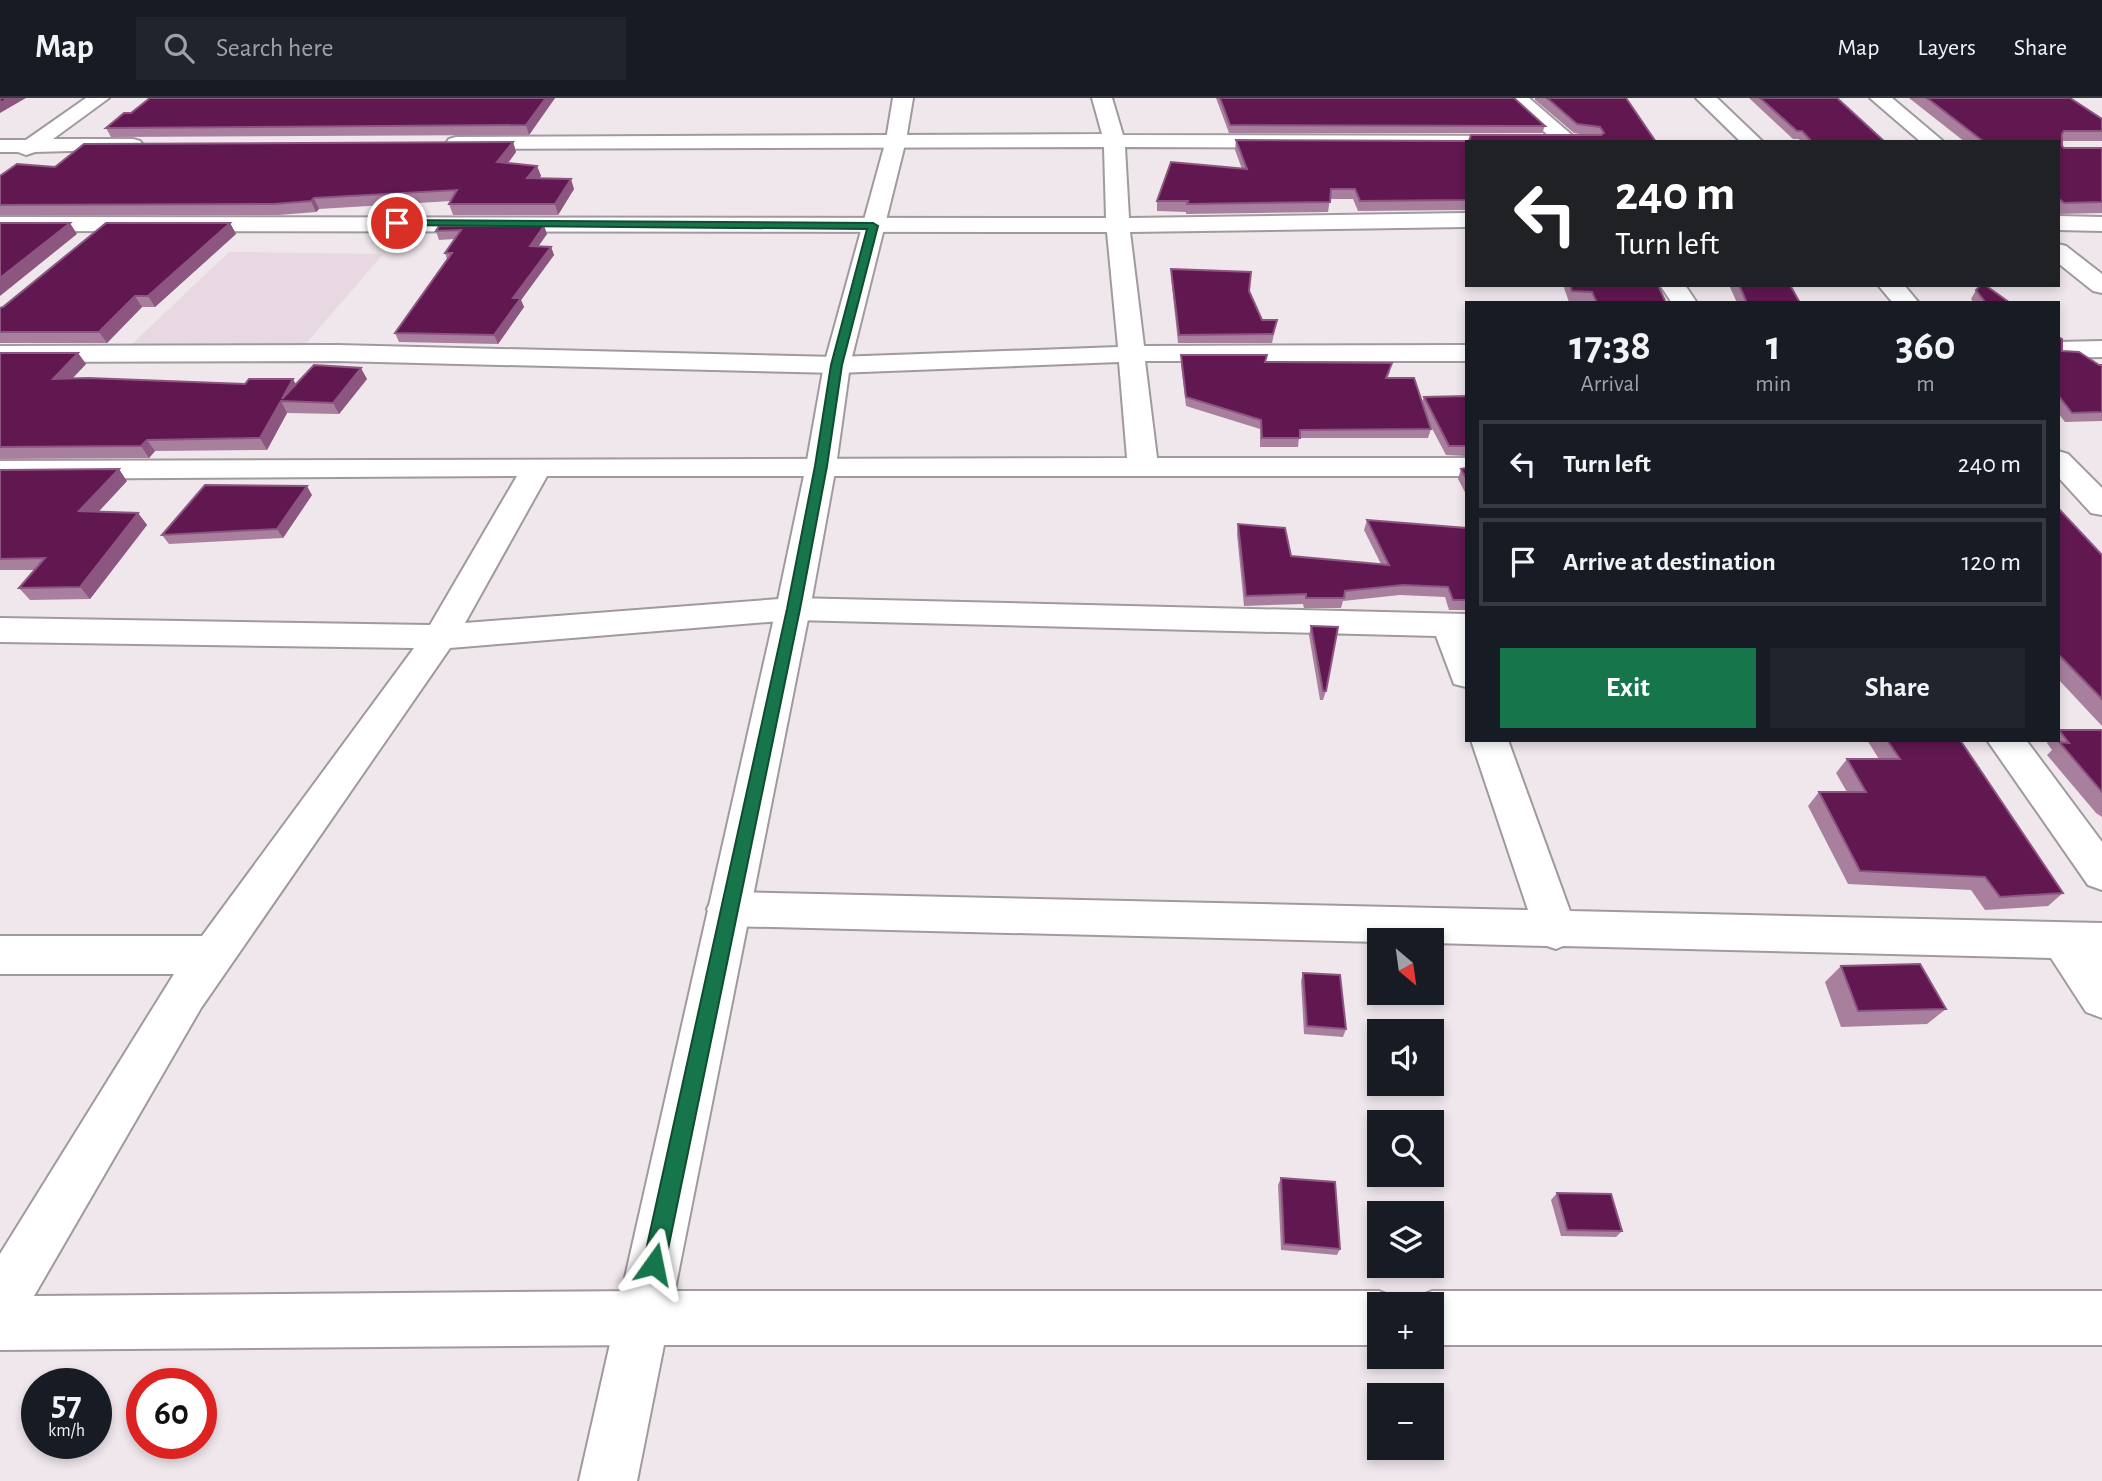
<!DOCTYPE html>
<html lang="en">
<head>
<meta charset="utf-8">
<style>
  :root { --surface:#171b24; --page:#20242c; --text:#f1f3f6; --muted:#9ea1a6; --line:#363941; --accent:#17754b }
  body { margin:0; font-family:"Alegreya Sans",sans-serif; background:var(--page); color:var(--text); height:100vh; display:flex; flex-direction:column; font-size:26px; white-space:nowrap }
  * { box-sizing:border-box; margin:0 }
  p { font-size:23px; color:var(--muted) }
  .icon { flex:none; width:38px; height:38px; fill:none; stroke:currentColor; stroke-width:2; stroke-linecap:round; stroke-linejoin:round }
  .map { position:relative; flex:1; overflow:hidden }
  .drawer { position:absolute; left:1465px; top:203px; width:595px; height:441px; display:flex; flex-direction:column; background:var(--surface); border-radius:0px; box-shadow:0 4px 10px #0003 }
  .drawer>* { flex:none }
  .hud { position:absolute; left:1465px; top:42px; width:595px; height:147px; border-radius:0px; box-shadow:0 4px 10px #0003; background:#202124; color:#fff; overflow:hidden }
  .needle { width:46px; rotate:151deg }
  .buttons { position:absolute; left:1367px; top:830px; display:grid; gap:14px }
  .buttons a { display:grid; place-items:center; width:77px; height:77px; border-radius:0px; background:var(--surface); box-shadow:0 4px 10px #0003; font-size:35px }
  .speed { position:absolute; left:21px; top:1270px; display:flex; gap:14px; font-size:35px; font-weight:700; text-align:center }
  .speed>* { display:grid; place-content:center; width:91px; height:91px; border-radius:50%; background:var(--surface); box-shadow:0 4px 10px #0003; line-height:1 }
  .speed small { font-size:18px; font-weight:400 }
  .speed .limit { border:10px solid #d22; background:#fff; color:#111 }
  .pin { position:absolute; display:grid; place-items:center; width:60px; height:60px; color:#fff; margin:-30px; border:4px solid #fff; border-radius:50%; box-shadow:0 2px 7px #0007 }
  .me { position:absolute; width:77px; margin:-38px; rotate:12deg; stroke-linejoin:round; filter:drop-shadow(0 0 5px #0008) }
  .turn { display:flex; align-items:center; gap:24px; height:147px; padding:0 35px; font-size:32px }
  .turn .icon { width:91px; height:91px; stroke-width:2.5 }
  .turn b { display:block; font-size:49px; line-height:60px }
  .eta { display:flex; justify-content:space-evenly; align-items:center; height:119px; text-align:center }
  .eta b { font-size:42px; font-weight:700; line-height:49px }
  .cta { display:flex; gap:14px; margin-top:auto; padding:14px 35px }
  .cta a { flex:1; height:80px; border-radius:0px; background:var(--accent); color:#fff; font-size:28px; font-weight:700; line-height:80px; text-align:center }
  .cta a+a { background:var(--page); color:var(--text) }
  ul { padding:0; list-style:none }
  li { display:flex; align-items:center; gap:21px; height:88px; margin:0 14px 10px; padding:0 21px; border:4px solid var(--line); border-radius:0px }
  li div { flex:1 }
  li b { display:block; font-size:26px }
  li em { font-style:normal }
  header { display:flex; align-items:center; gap:42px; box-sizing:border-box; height:98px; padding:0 35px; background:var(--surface); border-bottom:2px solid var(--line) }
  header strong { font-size:33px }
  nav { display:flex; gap:38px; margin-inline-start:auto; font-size:24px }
  .search { width:490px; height:63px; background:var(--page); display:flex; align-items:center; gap:18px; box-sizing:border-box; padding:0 24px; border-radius:0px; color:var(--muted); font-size:26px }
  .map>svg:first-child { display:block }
  .built { fill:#e7d8e2 }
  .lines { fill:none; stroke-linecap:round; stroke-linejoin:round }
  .street-casing { stroke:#a0999e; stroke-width:4 }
  .primary-casing { stroke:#a0999e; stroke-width:4 }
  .street { fill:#fff; fill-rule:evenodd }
  .primary { fill:#fff; fill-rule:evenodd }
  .wall { fill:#a8809e }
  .shaded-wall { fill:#8c5680 }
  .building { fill:#611851; stroke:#8c5680; stroke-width:2 }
  .route { fill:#17754b; stroke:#0f4c31; stroke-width:2 }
</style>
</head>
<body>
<header>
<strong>Map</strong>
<div class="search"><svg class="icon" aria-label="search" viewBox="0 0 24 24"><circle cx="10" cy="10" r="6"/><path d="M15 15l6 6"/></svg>Search here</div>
<nav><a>Map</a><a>Layers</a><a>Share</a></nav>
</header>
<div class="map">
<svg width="2102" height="1383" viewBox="0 0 2102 1383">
  <rect width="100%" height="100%" fill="#efe7ec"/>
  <path class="built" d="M229,154L383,156L303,249L131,247Z"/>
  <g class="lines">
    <defs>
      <path id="street" d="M86,0H109L53,41H133L140,43L143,47L140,51L35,54L26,57L18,54H0V42H26Z
        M1092,0H1112L1123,37L1549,38L1508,0H1529L1573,38L1595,40L1598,44H1466V50L1125,49L1129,120L1466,115V129L1130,134L1144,248L1466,247V263H1145L1157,360H1466V378H547L465,525L793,500L1466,516V589L1454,586L1436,538L793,522L450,550L201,910L34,1198L642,1193H1379L1398,1201L1400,1206H1379V1247H642L0,1252V1156L174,876H0V838H202L414,550L0,544V520L430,527L517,378L0,381V363L1127,360L1119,264L837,275L337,263L0,264V248L337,247L837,259L1118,249L1107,134L0,133V119L1106,120L1104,49L456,51L449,49L446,45L449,41L456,39L1102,36Z
        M1696,0H1717L1763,44H1741Z
        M1870,0H1892L1944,44H1921Z
        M2058,118L2102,119V133L2058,132Z
        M2058,146L2066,148L2102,176V195L2093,193L2058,165Z
        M1660,187H1685L1697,205H1672Z
        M1878,187H1904L1919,205H1893Z
        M2102,243V259L2058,260V244Z
        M2058,353L2068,356L2102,390V417L2091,415L2058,379Z
        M1471,642H1508L1570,813L2102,825V920L2086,914L2051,860L1563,848L1556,851L1547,848L1432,845V842H1379V844L728,828L713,823L707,811L713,799L728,794L1528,812Z
        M1987,642H2026L2102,744V792L2088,787Z
        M1432,1193H2102V1247H1432V1206H1411L1413,1201Z"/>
      <path id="primary" d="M893,0H913L906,42L850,267L836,368L810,511L637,1383H579L776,511L806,368L824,267L886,42Z"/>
    </defs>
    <use href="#street" class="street-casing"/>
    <use href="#primary" class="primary-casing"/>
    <use href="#street" class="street"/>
    <use href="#primary" class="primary"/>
  </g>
  <path class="wall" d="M555,0L529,37L111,39L106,30L131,15Z
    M1216,0H1320L1545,28L1542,35H1229Z
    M1535,0H1626L1656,44H1466V112L1358,113L1353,101H1330L1328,114L1186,116V114L1157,113V103L1242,71L1235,52L1236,42L1469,43L1585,37L1574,35L1535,2Z
    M1749,0H1837L1885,44H1801L1799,41H1793Z
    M1909,0H2070L2102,21V43H2062V48L2064,50H2102V115L2058,116V44H1965Z
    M513,44L516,54L508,65L537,68L541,78L539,80L574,91L558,117H453L449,106L451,103L319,111L316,114L279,117H0V78L55,69Z
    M230,125L236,136L155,209H142L107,245H0V210Z
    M544,128L547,136L538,148L551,149L554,157L521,202L524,209L498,246L399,244L395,235L447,161L445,155L455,141L439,142L436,133Z
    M1171,171L1249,193L1262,222L1275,231L1272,245H1178L1171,179Z
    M1563,187H1658L1666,205L1569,204Z
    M1729,187H1790L1800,205H1737Z
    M1976,192L2010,205H1974L1971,201Z
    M2058,239L2062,253L2099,267H2102V323L2065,324L2058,315Z
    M0,255H78L86,266L73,280L245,286H296L367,281L339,316L287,315L267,352L155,353L149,360L0,361Z
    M1181,257L1390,274L1387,280L1422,304L1424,299L1466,298V358L1446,357L1428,323L1431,331L1428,340H1299L1298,349H1260V331L1186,308L1181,266Z
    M1466,370V396L1458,381L1461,371Z
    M0,372L127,383L98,414L138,415L147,427L90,501L30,502L19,490L35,472H0Z
    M312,397L283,440L169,446L162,437Z
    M2058,410L2102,457V628L2058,581Z
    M1367,422L1466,430V512H1449L1445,499L1400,497L1343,503L1341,510H1304L1303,506L1244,508L1237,436L1238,426L1291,458L1381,466L1364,432Z
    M1311,528L1326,593L1323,602H1320L1309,537Z
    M2059,632H2102V719L2096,715L2047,657L2052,652L2047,645L2049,642H2058V633Z
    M1867,642H1960L2063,795L2048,808L1985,812L1971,792L1848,786L1808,708L1819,694H1847L1836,675L1847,661H1879Z
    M1841,868L1946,911L1927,926L1841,929L1825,884Z
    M1303,875L1346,931L1343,939L1304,936L1301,883Z
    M1281,1080L1340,1151L1337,1157L1281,1152L1278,1087Z
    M1557,1095L1622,1133L1616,1139L1561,1138L1551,1102Z"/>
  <path class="shaded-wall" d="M8,0H26L0,15V5Z
    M546,0H555L529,37L526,27Z
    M513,44L516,54L501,74L497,64Z
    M537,68L541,78L531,91L527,80Z
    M571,81L574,91L558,117L555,106Z
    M314,100L319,111L316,114L311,103Z
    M70,125L77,136L0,198V180Z
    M230,125L236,136L155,209L148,198Z
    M544,128L547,136L533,156L530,148Z
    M551,149L554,157L521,202L524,209L498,246L494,237L513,200Z
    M135,198L142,209L107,245L99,234Z
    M78,255L86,266L61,292L53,281Z
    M361,270L367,281L339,316L333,305Z
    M293,281L299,292L282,301Z
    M281,303L287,315L267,352L260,340Z
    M147,342L155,353L149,360L141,348Z
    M119,371L127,383L88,425L79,413Z
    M307,388L312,397L283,440L277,431Z
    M138,415L147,427L90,501L80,489Z"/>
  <path class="building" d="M0,0H8L0,5Z
    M150,0H546L526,27L106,30L124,15H131Z
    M1220,0H1514L1545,28L1230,27Z
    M1547,0H1626L1656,44H1466V102L1360,103L1355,91H1331L1330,104L1187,106L1188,103H1157L1171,64L1247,71L1236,42L1469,43L1471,37H1601L1604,35L1600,29L1577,26Z
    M1760,0H1837L1885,44H1812L1802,33H1797Z
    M1927,0H2070L2102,21V33H2064L2062,36V48L2064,50H2102V104L2064,105L2058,100V44H1984Z
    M513,44L497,64L537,68L527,80L571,81L555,106H449L457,92L314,100L311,103L274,106L0,107V78L17,66L55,69L84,46Z
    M0,125H70L0,180Z
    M106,125H230L148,198H135L99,234H0V210L3,209Z
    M439,128H544L530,148L551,149L513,200H521L494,237L395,235L452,155H445L461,132L436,133Z
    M1171,171L1251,174L1249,193L1262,222H1277L1273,236L1179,237Z
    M1570,187H1658L1666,205H1597L1592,194L1572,193Z
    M1739,187H1790L1800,205H1747Z
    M1981,187H1985L2010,205H1986L1976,192Z
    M2058,239L2062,241V253L2079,254L2099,267H2102V314L2072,315L2058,297Z
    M0,255H78L53,281L88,280L245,286L249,281H293L282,301L314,267L361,270L333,305L281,303L260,340L147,342L141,348L0,349Z
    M1181,257H1267L1265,264L1392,265L1386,280H1414L1431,331L1300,332V340H1262L1261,322L1186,299Z
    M1466,298V348H1449L1424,299Z
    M1466,370V380L1461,371Z
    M119,371L79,413L138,415L80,489L19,490L45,460L0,461V372Z
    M205,387L307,388L277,431L162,437Z
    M2058,410L2102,457V601L2058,556Z
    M1367,422L1466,430V502H1453L1448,489L1403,487L1345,493L1344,500H1306V496L1246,498L1238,426L1285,430L1291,458L1389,467Z
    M1311,528L1338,529L1326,593H1323Z
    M2059,632H2102V694L2059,644L2069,645Z
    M1887,642H1960L2063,795L2000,799L1985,779L1860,773L1819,694H1866L1847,661H1900Z
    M1920,866L1946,911L1858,913L1841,868Z
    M1303,875L1340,877L1346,931L1307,928Z
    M1281,1080L1335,1084L1340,1151L1284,1146Z
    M1557,1095L1611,1096L1622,1133L1567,1132Z"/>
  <path class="route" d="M397,122L873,125L878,128L842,267L827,368L800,511L665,1166L661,1173L654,1176L646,1173L643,1166L787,511L815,368L831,267L867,131L394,127V123Z"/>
</svg>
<div class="buttons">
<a><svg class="needle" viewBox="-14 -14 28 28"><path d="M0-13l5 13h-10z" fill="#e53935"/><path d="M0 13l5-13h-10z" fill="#9ea1a6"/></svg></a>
<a><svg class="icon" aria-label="sound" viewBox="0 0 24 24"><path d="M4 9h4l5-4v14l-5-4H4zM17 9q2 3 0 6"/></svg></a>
<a><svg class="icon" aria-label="search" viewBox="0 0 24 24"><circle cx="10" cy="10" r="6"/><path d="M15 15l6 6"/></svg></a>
<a><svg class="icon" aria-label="layers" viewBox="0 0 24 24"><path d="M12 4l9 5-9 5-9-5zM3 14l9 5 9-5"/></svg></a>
<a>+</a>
<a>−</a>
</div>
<div class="speed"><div>57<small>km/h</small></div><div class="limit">60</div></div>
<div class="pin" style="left:397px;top:125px;background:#d93025"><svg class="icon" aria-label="arrive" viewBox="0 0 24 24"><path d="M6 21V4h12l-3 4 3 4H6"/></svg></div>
<svg class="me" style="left:654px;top:1166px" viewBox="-20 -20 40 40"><path d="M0-17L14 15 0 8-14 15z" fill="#17754b" stroke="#fff" stroke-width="4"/></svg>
<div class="hud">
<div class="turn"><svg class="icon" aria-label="left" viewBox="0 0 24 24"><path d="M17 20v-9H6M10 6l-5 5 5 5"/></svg><div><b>240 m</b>Turn left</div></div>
</div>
<section class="drawer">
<div class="eta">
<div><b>17:38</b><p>Arrival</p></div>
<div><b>1</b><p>min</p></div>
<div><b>360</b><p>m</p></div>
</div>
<ul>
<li><svg class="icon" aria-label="left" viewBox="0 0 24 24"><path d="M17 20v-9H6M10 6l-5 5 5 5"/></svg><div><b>Turn left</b></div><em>240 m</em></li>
<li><svg class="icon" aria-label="arrive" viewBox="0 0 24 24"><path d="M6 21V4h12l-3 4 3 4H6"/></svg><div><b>Arrive at destination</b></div><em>120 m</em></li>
</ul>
<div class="cta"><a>Exit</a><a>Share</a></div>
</section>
</div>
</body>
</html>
